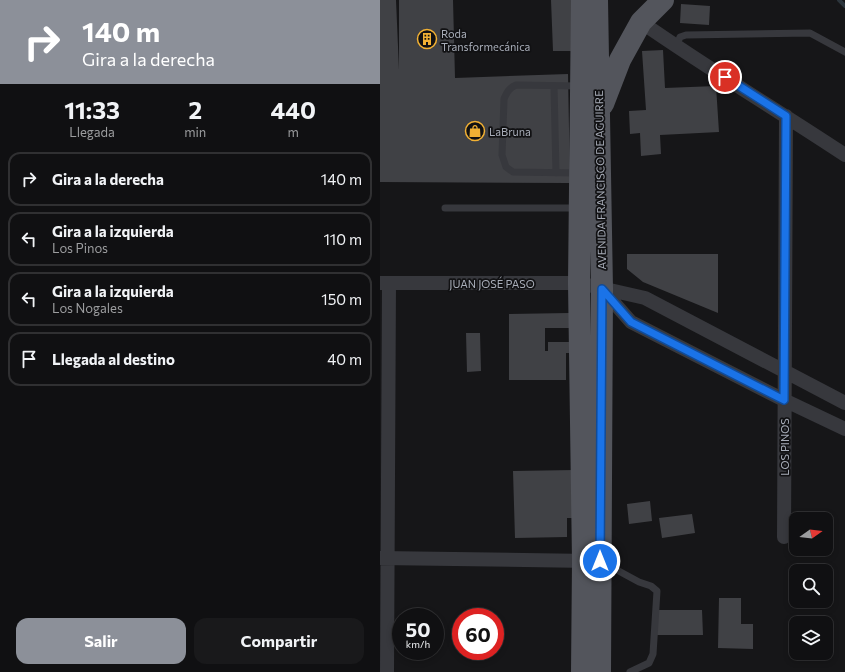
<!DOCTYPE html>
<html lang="es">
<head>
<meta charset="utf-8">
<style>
  :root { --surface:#101012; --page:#19191b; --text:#f1f3f6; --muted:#9c9d9f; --line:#303032; --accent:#8c9099 }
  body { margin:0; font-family:Commissioner,sans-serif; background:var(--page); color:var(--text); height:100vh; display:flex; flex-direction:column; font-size:15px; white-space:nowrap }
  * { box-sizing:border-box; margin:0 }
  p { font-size:13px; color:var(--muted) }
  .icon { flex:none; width:22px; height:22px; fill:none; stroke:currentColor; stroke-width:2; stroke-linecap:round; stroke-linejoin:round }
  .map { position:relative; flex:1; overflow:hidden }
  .sheet { display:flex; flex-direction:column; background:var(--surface); width:380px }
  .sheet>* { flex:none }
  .hud { background:#8c9099; color:#fff; overflow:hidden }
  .needle { width:26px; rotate:76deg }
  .buttons { position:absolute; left:409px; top:512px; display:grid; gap:8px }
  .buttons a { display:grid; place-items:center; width:44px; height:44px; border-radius:8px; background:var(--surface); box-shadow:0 2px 6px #0003,0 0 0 1px var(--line); font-size:20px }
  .speed { position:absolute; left:12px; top:608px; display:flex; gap:8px; font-size:20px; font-weight:700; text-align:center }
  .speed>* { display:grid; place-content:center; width:52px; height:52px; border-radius:50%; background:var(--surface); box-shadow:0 2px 6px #0003,0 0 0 1px var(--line); line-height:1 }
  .speed small { font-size:10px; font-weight:400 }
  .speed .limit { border:6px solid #d22; background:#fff; color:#111 }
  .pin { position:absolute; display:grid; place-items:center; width:34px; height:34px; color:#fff; margin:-17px; border:2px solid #fff; border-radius:50%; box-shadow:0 1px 4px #0007 }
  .me { position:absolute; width:44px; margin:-22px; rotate:0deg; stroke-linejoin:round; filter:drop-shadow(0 0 3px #0008) }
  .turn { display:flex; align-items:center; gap:14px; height:84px; padding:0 16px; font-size:18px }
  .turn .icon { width:52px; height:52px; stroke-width:2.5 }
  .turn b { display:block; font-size:28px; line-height:34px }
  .eta { display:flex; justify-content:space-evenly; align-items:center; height:68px; text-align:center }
  .eta b { font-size:24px; font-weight:700; line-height:28px }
  .button { display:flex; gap:8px; margin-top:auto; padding:8px 16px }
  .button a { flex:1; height:46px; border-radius:12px; background:var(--accent); color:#fff; font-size:16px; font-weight:700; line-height:46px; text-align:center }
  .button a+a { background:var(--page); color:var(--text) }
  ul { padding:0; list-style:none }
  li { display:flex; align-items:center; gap:12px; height:54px; margin:0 8px 6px; padding:0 8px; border:2px solid var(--line); border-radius:12px }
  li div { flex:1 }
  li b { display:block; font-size:15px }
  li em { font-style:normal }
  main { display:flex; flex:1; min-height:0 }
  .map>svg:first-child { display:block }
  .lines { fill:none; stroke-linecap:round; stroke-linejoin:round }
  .stream { stroke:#2c353c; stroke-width:4 }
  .building { fill:#404145 }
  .lane { stroke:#37383d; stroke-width:7 }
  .street { stroke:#37383d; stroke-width:14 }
  .primary { stroke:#53555c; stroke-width:22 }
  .route-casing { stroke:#114b97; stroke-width:10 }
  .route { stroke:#1a73e8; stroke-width:7 }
  .labels { text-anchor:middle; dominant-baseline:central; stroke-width:3.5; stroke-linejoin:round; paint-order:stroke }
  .poi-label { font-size:11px; fill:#a8adb8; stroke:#111113; text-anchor:start }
  .street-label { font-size:11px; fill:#a8adb8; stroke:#111113 }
</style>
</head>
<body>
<main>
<section class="sheet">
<div class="hud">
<div class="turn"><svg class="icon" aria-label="right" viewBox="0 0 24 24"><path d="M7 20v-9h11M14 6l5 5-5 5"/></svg><div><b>140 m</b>Gira a la derecha</div></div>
</div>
<div class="eta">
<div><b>11:33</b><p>Llegada</p></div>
<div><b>2</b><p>min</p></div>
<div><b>440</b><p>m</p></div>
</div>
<ul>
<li><svg class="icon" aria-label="right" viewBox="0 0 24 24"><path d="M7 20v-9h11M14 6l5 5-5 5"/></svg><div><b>Gira a la derecha</b></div><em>140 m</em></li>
<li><svg class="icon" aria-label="left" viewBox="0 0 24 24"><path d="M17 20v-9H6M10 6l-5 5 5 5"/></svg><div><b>Gira a la izquierda</b><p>Los Pinos</p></div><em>110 m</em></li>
<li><svg class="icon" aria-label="left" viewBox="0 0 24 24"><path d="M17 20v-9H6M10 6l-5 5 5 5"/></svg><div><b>Gira a la izquierda</b><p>Los Nogales</p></div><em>150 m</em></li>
<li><svg class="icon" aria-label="arrive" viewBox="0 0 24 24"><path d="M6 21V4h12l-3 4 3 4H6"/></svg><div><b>Llegada al destino</b></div><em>40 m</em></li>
</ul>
<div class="button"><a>Salir</a><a>Compartir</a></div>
</section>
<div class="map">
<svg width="465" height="672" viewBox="0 0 465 672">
  <rect width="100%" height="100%" fill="#161618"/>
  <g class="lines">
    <path class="stream" d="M459,0L465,6"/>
  </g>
  <path class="building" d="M0,0H16L19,70V0H73L75,78L188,74L190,183L0,182Z
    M171,0H191L192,51H173Z
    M301,4L330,6L329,25L300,23Z
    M283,50L285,88L336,86L339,132L280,135L281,154L261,156L260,133L250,134L249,111L266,110L262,51Z
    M247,254H338V313L263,282L247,269Z
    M189,313V328H165V351H168V342H193V353H186V380H129V314Z
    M86,333H100L101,371L87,372Z
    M195,470L196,518H187V537L135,538L133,471Z
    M270,501L272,521L249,524L247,504Z
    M312,514L315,533L282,538L279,518Z
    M339,598H361V624H373V649L338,648Z
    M276,610H322L323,635H276Z"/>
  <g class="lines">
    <path class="lane" d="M296,47L300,37L306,35L430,33L465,52
      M174,86L176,173
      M198,173L133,172L126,167L122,155L124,99C127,92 129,88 136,85L200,86
      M65,208H199
      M224,563L259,582L271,586L277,591L273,654L269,663L250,672"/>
    <path class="street" d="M261,22C327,68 397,110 465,155
      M0,283H199L265,298L465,403
      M222,289L251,322L404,400L465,429
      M404,537L406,116
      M0,558L210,561
      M7,672L9,283"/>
    <path class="primary" d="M202,0L199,283L203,561L202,672
      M217,0L222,289L220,672
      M223,104L240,60L261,22L283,0"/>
  </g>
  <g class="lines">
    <defs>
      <path id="route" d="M220,561L222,289L251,322L404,400L406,116L345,77"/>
    </defs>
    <use href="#route" class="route-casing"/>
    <use href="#route" class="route"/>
  </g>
  <defs>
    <symbol id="building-ring" viewBox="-11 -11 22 22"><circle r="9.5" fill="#111113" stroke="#f2b134" stroke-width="1.5"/><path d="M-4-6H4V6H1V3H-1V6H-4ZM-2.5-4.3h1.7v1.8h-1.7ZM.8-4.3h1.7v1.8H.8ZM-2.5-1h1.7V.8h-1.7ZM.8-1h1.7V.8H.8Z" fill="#f2b134"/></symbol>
    <symbol id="shop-ring" viewBox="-11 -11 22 22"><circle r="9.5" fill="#111113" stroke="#f2b134" stroke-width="1.5"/><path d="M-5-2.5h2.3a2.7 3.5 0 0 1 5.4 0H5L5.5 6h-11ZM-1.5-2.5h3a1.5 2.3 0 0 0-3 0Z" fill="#f2b134"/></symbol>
  </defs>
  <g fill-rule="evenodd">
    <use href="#building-ring" x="36" y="28" width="22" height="22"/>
    <use href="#shop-ring" x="84" y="120" width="22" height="22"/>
  </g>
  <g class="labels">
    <g class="poi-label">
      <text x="61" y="33">Roda<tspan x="61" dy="13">Transformecánica</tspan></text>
      <text x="109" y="131">LaBruna</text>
    </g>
    <g class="street-label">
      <text transform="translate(220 180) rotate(-91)">AVENIDA FRANCISCO DE AGUIRRE</text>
      <text x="112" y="283">JUAN JOSÉ PASO</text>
      <text transform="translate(404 447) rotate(-90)">LOS PINOS</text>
    </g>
  </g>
</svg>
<div class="buttons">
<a><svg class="needle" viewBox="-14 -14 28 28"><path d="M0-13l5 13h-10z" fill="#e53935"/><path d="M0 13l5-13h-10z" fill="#9c9d9f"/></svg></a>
<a><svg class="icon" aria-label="search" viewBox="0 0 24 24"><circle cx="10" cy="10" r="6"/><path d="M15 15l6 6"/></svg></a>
<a><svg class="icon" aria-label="layers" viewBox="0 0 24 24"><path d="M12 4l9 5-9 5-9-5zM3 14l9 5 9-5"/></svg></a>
</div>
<div class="speed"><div>50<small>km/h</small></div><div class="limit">60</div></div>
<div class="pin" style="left:345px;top:77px;background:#d93025"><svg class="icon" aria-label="arrive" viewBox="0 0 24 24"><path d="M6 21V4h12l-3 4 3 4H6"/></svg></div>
<svg class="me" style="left:220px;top:561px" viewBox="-20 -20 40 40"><circle r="17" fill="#1a73e8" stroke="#fff" stroke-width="3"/><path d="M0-11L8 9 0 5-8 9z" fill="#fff"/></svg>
</div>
</main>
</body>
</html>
